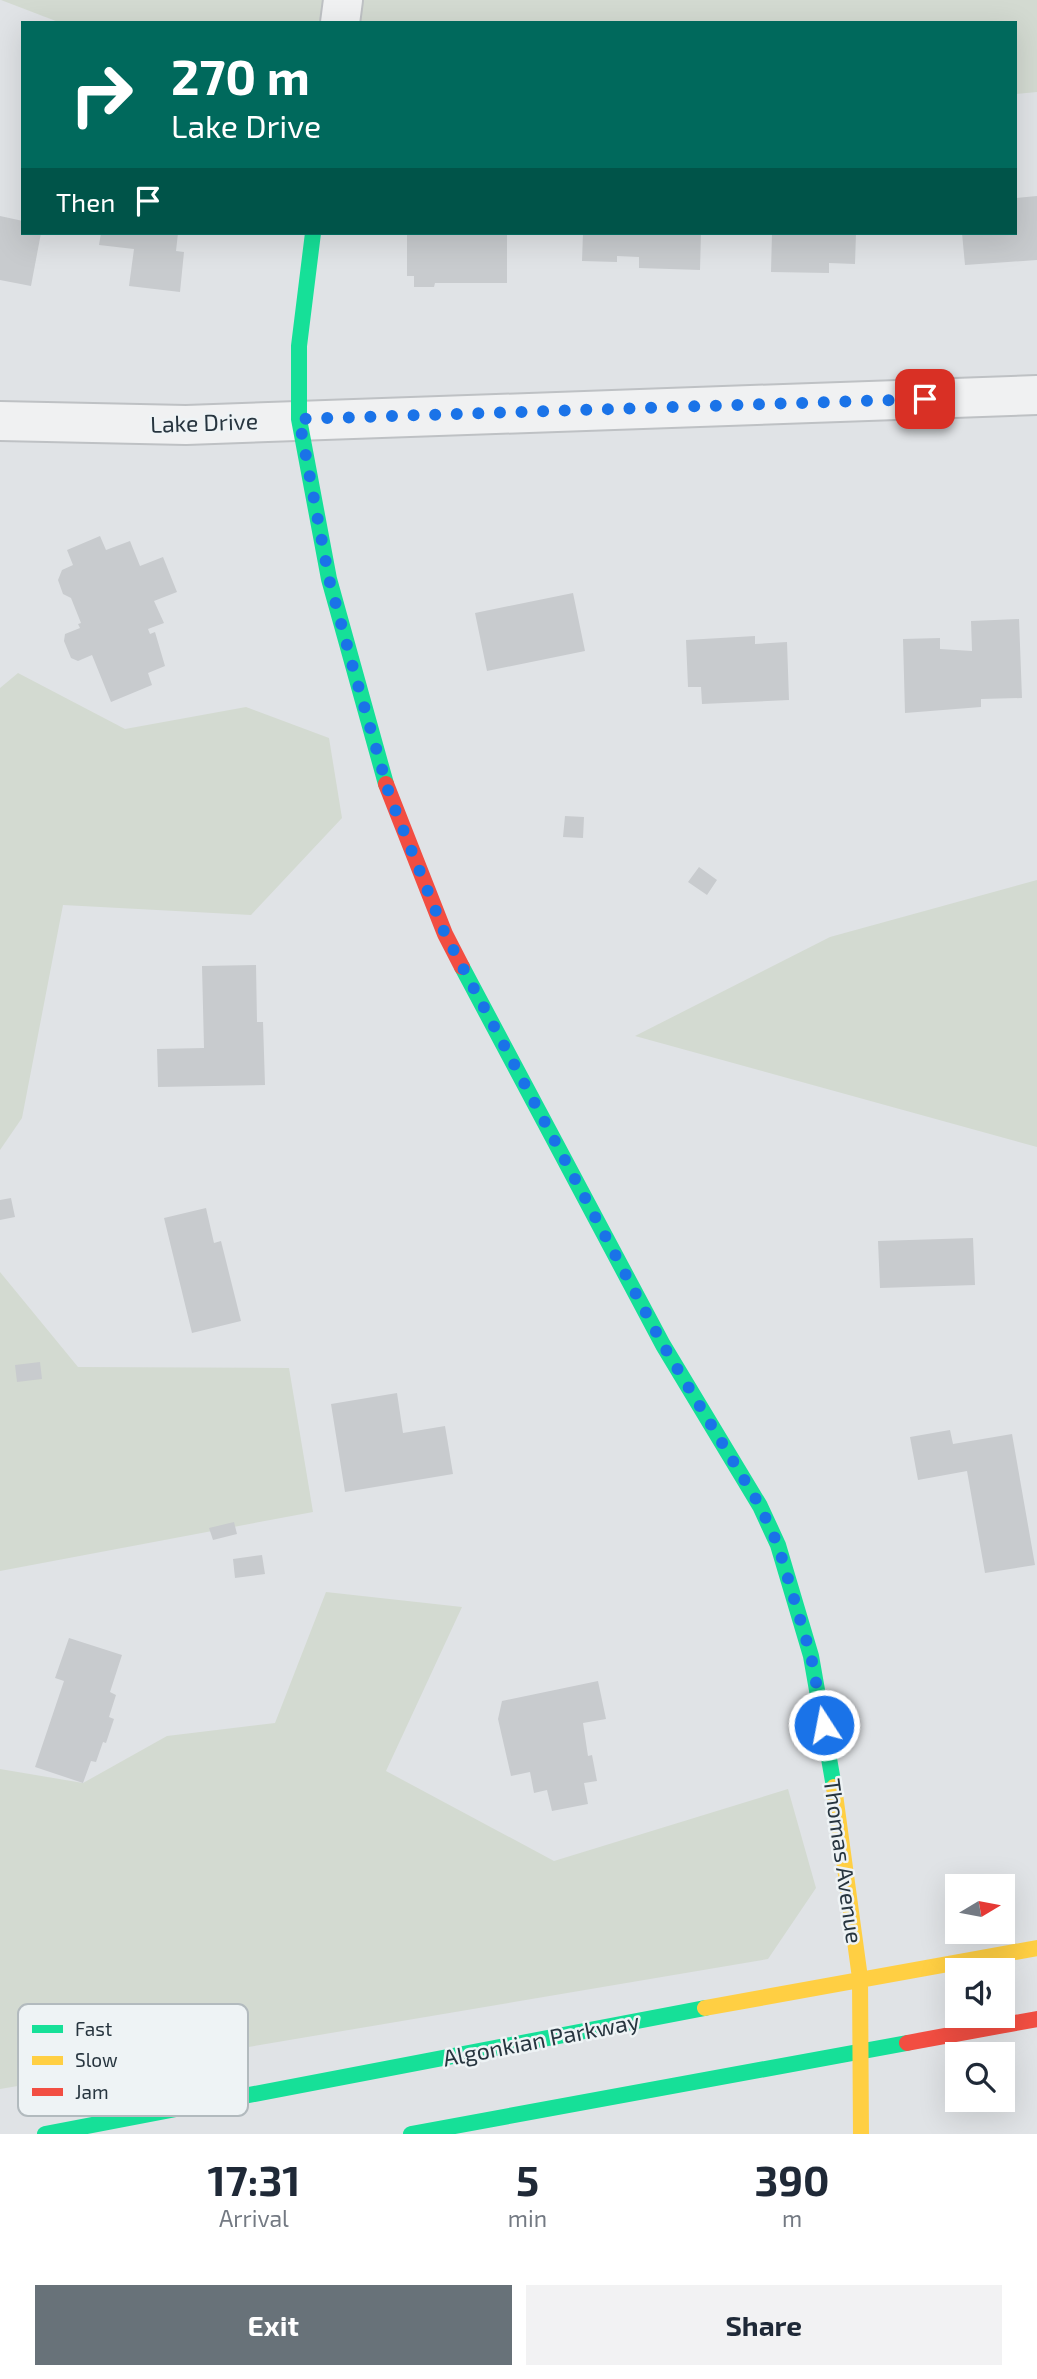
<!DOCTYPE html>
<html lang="en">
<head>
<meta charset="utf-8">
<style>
  :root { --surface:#fff; --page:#f2f2f3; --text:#1f2937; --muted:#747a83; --accent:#687279 }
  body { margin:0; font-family:"Exo 2",sans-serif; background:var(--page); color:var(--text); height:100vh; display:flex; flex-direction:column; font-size:26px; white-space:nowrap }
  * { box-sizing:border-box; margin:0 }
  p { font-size:23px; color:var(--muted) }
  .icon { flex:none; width:38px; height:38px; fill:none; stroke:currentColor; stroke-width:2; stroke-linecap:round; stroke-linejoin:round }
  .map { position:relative; height:2134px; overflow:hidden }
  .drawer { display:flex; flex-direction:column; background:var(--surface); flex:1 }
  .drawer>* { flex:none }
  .guide { position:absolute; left:21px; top:21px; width:996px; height:214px; border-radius:0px; box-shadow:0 7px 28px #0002; background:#00695c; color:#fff; overflow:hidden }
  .needle { width:46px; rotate:80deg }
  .buttons { position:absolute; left:945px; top:1874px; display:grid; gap:14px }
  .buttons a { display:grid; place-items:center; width:70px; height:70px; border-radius:0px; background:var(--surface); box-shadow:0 7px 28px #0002; font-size:35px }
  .pin { position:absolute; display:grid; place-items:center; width:60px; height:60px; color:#fff; margin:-30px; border-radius:14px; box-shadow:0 4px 10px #0006 }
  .me { position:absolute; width:77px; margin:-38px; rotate:349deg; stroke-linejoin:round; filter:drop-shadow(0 0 5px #0008) }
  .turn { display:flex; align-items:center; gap:24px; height:147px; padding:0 35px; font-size:32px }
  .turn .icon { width:91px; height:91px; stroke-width:2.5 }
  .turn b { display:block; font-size:49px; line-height:60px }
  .then { display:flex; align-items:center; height:66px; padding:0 35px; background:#0003; gap:14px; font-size:26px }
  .eta { display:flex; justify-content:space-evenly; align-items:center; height:119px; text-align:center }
  .eta b { font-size:42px; font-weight:700; line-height:49px }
  .action { display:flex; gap:14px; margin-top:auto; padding:14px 35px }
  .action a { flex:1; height:80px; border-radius:0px; background:var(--accent); color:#fff; font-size:28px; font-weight:700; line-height:80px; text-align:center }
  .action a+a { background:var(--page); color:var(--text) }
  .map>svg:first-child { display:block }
  .green { fill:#d3dad1 }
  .building { fill:#c8cbce }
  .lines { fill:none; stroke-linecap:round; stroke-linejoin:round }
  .street-casing { stroke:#bec1c4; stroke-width:42 }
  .street { stroke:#f0f1f2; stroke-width:38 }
  .fast { stroke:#16e098; stroke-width:16 }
  .slow { stroke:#ffcf43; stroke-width:16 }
  .jam { stroke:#f24e42; stroke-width:16 }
  .route { stroke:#1a73e8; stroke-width:12; stroke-dasharray:0 21.6 }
  .labels { text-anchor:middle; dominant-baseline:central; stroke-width:5; stroke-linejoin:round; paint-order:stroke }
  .street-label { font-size:23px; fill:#27353f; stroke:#eef3f5 }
  .key { fill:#eef3f5; stroke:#b2babe; stroke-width:2 }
  .key-label { font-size:19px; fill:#27353f }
</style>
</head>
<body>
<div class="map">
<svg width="1037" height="2134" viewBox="0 0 1037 2134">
  <rect width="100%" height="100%" fill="#e0e3e6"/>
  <path class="green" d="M1,0H1037V92L1015,94V23H61Z
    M18,673L125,729L246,707L329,738L342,818L251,915L63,905L22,1118L0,1150V688Z
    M1037,880V1147L635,1036L830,937Z
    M0,1272L78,1367L289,1368L313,1512L0,1571Z
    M326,1592L462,1607L386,1771L554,1861L788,1789L816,1888L768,1959L0,2089V1769L83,1783L167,1736L275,1723Z"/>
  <path class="building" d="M1037,196V260L965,265L962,233H1015V198Z
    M0,216L23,221V233H41L31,286L0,280Z
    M101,233H178L176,251L184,252L180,292L129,286L134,249L99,245Z
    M407,233H507V283H435L434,287H414V276H407Z
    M583,233H701L700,270L639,268V257L617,256V262L582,261Z
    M772,233H856L855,264L829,263V273L771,272Z
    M100,536L106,550L130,541L140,566L163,557L177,592L154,601L164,623L148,629L150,634L155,632L165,666L148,673L152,685L111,702L92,655L78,661L71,658L64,641L65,634L80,628L78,624L81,623L71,598L63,594L58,580L62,570L73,565L67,550Z
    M573,593L585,651L487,671L475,613Z
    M1019,619L1022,698L981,699V707L905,713L903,639L940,638V649L972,651L971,621Z
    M755,636V644L787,642L789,700L702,704L701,687H688L686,640Z
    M565,816L584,817L583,838L563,837Z
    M699,867L717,880L707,895L688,882Z
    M256,965L257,1022H263L265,1085L158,1087L157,1049L204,1048L202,966Z
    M11,1198L15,1217L0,1220V1200Z
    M206,1208L214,1243L221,1241L241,1321L192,1333L164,1218Z
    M973,1238L975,1285L880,1288L878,1241Z
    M40,1362L42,1379L17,1382L15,1365Z
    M397,1393L403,1433L445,1426L453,1474L345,1492L331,1404Z
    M950,1430L953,1444L1012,1434L1035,1565L985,1573L967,1471L918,1480L910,1437Z
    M234,1522L237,1534L213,1540L209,1528Z
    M262,1555L265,1574L235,1578L233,1559Z
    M69,1638L122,1655L110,1692L116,1695L109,1717L114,1719L106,1743L103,1742L96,1762L91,1761L83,1783L35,1767L64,1681L55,1678Z
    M598,1681L606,1719L583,1723L588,1756L592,1755L597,1781L584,1783L588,1804L552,1811L547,1790L534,1793L530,1772L511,1776L498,1719L502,1701Z"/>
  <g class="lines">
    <defs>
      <path id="street" d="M340,23L343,0
        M0,421L186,425L1037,395"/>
    </defs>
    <use href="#street" class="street-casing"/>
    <use href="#street" class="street"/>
    <path class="fast" d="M313,233L299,346V419L329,579L386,784
      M462,967L663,1345L760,1506L778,1545L811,1656L834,1787
      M45,2134L705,2008
      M411,2134L907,2043"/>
    <path class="slow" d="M834,1787L860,1978L861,2134
      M705,2008L1037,1948"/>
    <path class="jam" d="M386,784L445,934L462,967
      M907,2043L1037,2019"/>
  </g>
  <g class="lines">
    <path class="route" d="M824,1725L811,1656L778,1545L760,1506L663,1345L445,934L390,797L354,671L329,579L299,419L925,399"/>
  </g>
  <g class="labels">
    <g class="street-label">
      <text transform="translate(204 422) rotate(-2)">Lake Drive</text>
      <text transform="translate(844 1861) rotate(82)">Thomas Avenue</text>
      <text transform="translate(541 2039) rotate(-11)">Algonkian Parkway</text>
    </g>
  </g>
  <rect x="18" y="2004" width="230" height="112" rx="10" class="key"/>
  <rect x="32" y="2025" width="31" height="8" fill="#16e098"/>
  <rect x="32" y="2056" width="31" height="9" fill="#ffcf43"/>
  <rect x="32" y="2088" width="31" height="8" fill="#f24e42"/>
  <g class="key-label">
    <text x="75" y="2036">Fast</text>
    <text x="75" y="2067">Slow</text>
    <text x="75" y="2099">Jam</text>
  </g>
</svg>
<div class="buttons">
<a><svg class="needle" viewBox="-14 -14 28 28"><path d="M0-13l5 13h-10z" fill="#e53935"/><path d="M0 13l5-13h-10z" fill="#747a83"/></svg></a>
<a><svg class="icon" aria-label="sound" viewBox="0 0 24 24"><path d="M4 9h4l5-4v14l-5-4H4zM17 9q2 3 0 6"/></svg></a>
<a><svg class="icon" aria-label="search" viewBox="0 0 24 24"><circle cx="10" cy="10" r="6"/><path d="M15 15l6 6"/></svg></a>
</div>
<div class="pin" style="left:925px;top:399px;background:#d93025"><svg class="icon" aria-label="arrive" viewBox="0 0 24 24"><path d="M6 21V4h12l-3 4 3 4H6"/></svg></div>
<svg class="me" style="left:824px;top:1725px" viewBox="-20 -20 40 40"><circle r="17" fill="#1a73e8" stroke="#fff" stroke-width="3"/><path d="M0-11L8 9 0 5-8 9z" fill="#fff"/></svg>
<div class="guide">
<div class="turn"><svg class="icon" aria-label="right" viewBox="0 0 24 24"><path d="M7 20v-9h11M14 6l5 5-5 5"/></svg><div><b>270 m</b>Lake Drive</div></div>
<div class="then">Then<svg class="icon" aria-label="arrive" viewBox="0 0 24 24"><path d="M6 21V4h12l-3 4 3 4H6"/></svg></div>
</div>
</div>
<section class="drawer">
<div class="eta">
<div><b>17:31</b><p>Arrival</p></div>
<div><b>5</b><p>min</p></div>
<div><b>390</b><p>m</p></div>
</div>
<div class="action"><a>Exit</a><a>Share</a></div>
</section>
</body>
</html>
